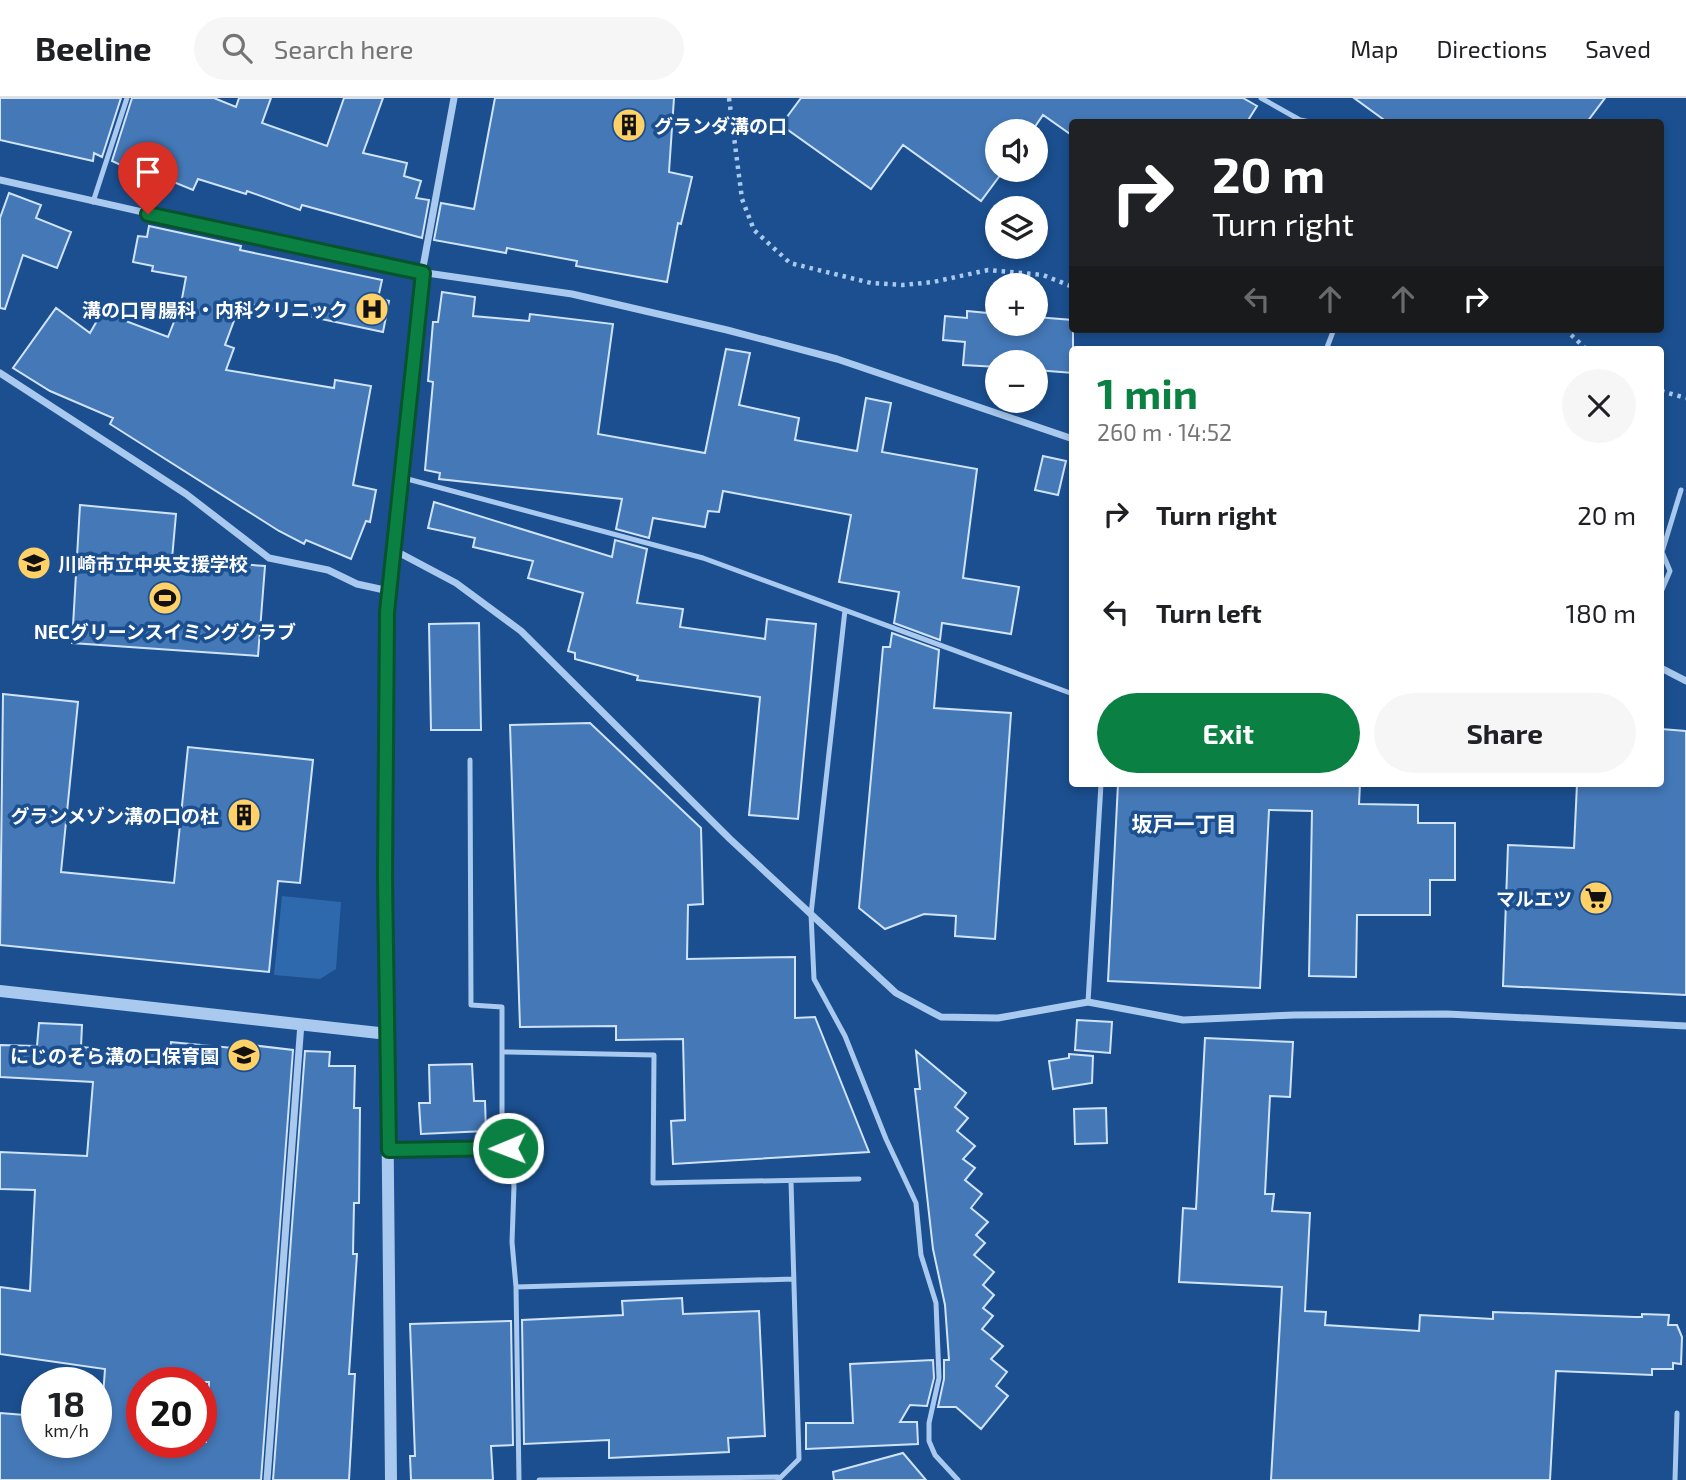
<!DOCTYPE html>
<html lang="en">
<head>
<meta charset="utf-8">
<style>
  :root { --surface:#fff; --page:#f6f6f6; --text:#202124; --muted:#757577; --line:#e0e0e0; --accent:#0b8043 }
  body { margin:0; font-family:"Exo 2","Noto Sans JP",sans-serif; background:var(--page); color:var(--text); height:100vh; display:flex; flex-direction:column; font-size:26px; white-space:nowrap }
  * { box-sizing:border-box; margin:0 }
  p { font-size:23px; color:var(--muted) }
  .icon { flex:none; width:38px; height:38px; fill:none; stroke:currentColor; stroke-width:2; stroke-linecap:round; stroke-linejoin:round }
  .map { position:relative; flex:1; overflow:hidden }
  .panel { position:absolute; left:1069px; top:248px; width:595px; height:441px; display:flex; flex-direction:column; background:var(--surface); border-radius:7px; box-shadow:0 4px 10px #0003 }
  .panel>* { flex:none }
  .hud { position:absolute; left:1069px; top:21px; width:595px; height:214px; border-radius:7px; box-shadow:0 4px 10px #0003; background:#202124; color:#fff; overflow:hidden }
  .fabs { position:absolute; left:985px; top:21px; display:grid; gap:14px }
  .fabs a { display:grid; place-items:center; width:63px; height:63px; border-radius:50%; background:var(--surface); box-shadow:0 4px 10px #0003; font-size:35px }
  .speed { position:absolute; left:21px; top:1269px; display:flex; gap:14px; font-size:35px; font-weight:700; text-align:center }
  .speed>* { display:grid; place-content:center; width:91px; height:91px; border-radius:50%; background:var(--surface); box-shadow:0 4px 10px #0003; line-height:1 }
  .speed small { font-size:18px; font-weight:400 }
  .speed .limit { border:10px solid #d22; background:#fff; color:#111 }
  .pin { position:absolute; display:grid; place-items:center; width:60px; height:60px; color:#fff; margin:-72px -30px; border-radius:50% 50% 50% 0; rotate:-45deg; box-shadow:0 0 7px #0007 }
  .pin .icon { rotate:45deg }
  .me { position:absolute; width:77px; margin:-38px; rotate:269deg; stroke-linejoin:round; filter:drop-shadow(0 0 5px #0008) }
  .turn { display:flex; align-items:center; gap:24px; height:147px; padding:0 28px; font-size:32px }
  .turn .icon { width:91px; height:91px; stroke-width:2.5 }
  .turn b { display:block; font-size:49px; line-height:60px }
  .lanes { display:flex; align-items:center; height:66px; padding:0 28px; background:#0003; justify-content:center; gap:35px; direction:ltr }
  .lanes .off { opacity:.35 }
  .round { display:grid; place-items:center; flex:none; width:74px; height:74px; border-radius:37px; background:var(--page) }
  .overview { display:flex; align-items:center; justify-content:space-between; height:119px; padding:0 28px }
  h1 { font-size:42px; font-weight:700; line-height:52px; color:var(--accent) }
  .primary-button { display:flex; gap:14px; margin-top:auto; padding:14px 28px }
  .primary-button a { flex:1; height:80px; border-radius:42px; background:var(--accent); color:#fff; font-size:28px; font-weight:700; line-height:80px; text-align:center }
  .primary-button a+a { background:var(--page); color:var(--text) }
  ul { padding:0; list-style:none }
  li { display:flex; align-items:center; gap:21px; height:98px; padding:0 28px }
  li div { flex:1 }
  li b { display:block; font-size:26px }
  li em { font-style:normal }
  header { display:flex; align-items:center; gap:42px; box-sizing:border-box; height:98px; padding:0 35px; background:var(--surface); border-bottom:2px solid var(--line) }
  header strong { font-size:33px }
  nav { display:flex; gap:38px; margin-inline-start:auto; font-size:24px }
  .search { width:490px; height:63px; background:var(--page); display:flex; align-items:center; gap:18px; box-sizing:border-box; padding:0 24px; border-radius:38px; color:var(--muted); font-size:26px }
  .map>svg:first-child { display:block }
  .green { fill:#2e69ad }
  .building { fill:#4478b7; stroke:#cfe3fa; stroke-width:2; fill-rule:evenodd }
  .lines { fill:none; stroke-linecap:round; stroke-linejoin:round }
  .path { stroke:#a9c9ee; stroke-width:4.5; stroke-dasharray:3.5 5; stroke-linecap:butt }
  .service { stroke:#a9c9ee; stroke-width:5 }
  .minor { stroke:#a9c9ee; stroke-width:7 }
  .tertiary { stroke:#a9c9ee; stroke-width:12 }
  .route-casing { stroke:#07532c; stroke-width:18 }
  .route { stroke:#0b8043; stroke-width:12 }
  .labels { text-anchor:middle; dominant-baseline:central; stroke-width:7; stroke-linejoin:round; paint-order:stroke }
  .poi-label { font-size:19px; font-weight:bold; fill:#fff; stroke:#1b4f8f; text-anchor:end }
  .neighbourhood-label { font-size:21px; font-weight:bold; fill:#fff; stroke:#1b4f8f }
</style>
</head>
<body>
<header>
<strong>Beeline</strong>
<div class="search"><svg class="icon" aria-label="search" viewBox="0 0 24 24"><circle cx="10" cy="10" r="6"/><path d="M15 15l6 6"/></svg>Search here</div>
<nav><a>Map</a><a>Directions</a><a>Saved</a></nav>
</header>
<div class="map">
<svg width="1686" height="1382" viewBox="0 0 1686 1382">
  <rect width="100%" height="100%" fill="#1b4f8f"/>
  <path class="green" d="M282,798L341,804L336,871L320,881L274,877Z"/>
  <path class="building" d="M0,0H121L102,59L94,55L93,63L0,42Z
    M132,0H214L236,9L239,0H271L262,25L327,48L344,0H383L363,55L407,65L404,78L421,83L416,100L429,102L422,140L302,107L300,112L247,93L246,96L198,81L193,92L142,71L140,76L112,63Z
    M495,0H674L669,74L692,79L681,126L678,125L667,184L576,168L577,163L507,150L506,155L434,142L441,105L474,111Z
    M801,0H1243L1257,8L1247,24H1073V38L1043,17L1032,33H998V72H1004L981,103L903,47L871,91L781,27Z
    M1354,0H1605L1587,24H1387Z
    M9,95L41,107L36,120L71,134L57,170L23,157L5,211L0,210V120Z
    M149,128L241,148L240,152L382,182L378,200L389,203L383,234L241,204L225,247L234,250L226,272L334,290L335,282L371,288L353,387L376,392L370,424L366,423L351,461L306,442L304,446L279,433L110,326L113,320L50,293L13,270L56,210L90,235L102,214L168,239L181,206L186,179L152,173L153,168L133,164L138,138L147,139Z
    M442,194L475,199L473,218L529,223L530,216L613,226L598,336L705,355L726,251L750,255L739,307L799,320L795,342L857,353L866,300L891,305L882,354L977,371L963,480L1019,489L1011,536L942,525L940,542L894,525L899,494L839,484L851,417L723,393L719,414L708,413L705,429L653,420L649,440L616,431L622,401L439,381L440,375L425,372L433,284L428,283L433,224H438Z
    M967,213L998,216V226H1036V219L1073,222V275L1036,272V264H998V269L963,267L965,244L943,242L945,218L967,220Z
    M1043,358L1066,363L1058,397L1035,392Z
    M434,404L612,459L615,442L647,451L637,505L683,511L680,529L765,541L767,521L816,526L798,721L749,717L760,599L637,582L638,578L575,561V555L568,553L583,495L528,480L533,463L473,449L475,440L428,430Z
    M80,407L176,416L172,461L265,468L258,558L72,545Z
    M479,525L481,632H431L429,526Z
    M892,535L939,552L934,610L1011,615L995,841L955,838L956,818L924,816L885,831L859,810L883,549H890Z
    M3,596L78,604L61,774L174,785L188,649L313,662L300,785L278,783L269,874L0,847Z
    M590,625L701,730L703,806L688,807L687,861L795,859V920L815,919L869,1054L673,1066L671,1023L685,1022L683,941L616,942V928L520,929L510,627Z
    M1661,631L1686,633V897L1503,888L1508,747L1574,750L1577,686H1661Z
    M1118,686H1360L1359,706L1418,707V725H1455V782H1430V817H1357L1356,879L1309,878L1312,713L1269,712L1260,890L1108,883Z
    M1077,922L1112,924L1110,955L1075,952Z
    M39,925L82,927L81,949L170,957L171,944L233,950L234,945L293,952L261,1382H0V1315L37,1318V1344H96V1339H100L105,1271L0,1256V1189L30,1193L35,1092L0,1091V1054L87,1058L93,984L0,979V947L37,948ZM142,1284H209L206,1344H142Z
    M1205,940L1293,944L1290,999L1270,998L1265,1096H1274L1272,1113L1310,1115L1305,1213L1326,1214L1325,1227L1419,1233L1420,1217L1493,1221V1214L1635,1219H1642V1216L1669,1217L1668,1227H1677L1682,1239L1681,1266L1673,1265V1271H1652V1277L1556,1273L1550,1382H1271L1282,1189L1179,1184L1183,1110L1196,1111Z
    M305,953L330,954L329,968H355L354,1010H360L359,1105H354L353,1156H357L349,1276H355L349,1382H273Z
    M916,953L966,995L955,1009L968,1020L957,1033L975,1048L963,1061L975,1070L965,1082L982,1096L971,1110L988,1124L976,1137L985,1145L974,1157L994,1174L983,1187L994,1197L983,1210L993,1218L982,1231L1003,1248L991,1261L1007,1274L996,1288L1008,1298L981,1331L956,1309H938L944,1281V1262H949L945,1207L933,1151L915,991H920Z
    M1069,956L1093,958L1092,985L1053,991L1049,963L1069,960Z
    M472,966L474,1003H485L486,1033L421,1036L419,1005H430L429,967Z
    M1106,1010L1107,1045L1075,1046L1074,1011Z
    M682,1200L683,1216L759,1213L765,1338L728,1340L729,1354L609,1360V1342L524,1346L522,1222L623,1217L622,1203Z
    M511,1223L513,1347L491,1348L493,1382H411L410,1358H415L410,1226Z
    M933,1262L934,1280L927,1308L910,1307L900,1324H917L918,1346L806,1351V1325H853L850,1266Z
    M903,1355L926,1382H834L833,1374Z"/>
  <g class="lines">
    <path class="path" d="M729,0L742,101L754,132L790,165L871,185L903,187L933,184L988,172L1043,177L1073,189
      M1565,231L1587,252
      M1661,293L1686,300"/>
    <path class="service" d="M1261,0L1300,22L1310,24
      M93,104L127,0
      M1326,252L1334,231
      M400,379L703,460L1073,596
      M1661,494L1670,473L1662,454L1681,392
      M845,512L811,816L814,881L845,938L886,1041L916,1105L921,1157L936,1205L939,1280L929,1325V1343L935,1357L958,1382
      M470,662L471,907L502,909V1015L514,1088L512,1144L516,1189L519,1382
      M1088,904L1101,686
      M504,954L654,957L653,1085L859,1081
      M389,1052L508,1050
      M516,1189L794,1181
      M539,1382L778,1379
      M778,1382L799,1361L791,1083
      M1675,1382L1677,1315"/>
    <path class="minor" d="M0,82L392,170L572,196L727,232L837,261L1073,341
      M0,275L186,396L269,460L328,472L357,486L389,493
      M392,451L456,485L521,533L730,741L896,895L941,919L998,920L1088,904L1183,922L1294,917L1447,916L1686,928
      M387,514L419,191L454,0
      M1661,570L1686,583
      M267,1382L301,925"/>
    <path class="tertiary" d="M387,514L385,780L391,1382
      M0,893L388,936"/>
  </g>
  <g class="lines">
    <defs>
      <path id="route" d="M148,116L423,175L387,514L385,780L389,1052L508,1050"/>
    </defs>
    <use href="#route" class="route-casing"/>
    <use href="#route" class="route"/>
  </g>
  <defs>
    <symbol id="building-disc" viewBox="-11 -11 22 22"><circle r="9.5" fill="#ffd166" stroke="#1b4f8f"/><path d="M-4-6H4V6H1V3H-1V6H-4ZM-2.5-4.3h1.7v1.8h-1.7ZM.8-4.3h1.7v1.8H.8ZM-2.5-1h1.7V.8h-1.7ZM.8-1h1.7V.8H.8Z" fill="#111"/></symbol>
    <symbol id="hospital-disc" viewBox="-11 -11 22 22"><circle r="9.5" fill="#ffd166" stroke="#1b4f8f"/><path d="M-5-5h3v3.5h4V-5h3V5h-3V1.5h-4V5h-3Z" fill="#111"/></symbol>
    <symbol id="school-disc" viewBox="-11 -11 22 22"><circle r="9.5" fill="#ffd166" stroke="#1b4f8f"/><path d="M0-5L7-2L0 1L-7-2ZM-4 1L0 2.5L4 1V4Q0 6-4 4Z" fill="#111"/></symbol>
    <symbol id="stadium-disc" viewBox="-11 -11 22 22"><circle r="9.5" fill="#ffd166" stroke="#1b4f8f"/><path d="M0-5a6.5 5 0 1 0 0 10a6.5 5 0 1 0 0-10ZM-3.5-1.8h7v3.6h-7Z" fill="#111"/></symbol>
    <symbol id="supermarket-disc" viewBox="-11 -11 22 22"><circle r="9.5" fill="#ffd166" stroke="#1b4f8f"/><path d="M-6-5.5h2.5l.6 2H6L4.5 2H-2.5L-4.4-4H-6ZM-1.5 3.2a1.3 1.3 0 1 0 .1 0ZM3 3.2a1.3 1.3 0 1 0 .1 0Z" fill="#111"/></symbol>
  </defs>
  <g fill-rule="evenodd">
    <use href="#building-disc" x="610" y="8" width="38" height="38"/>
    <use href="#hospital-disc" x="353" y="192" width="38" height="38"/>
    <use href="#school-disc" x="15" y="446" width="38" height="38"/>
    <use href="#stadium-disc" x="146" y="481" width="38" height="38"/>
    <use href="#building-disc" x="225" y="698" width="38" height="38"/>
    <use href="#supermarket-disc" x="1577" y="781" width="38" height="38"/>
    <use href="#school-disc" x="225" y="938" width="38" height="38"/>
  </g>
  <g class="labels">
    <g class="poi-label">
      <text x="654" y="27" text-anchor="start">グランダ溝の口</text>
      <text x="348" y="211">溝の口胃腸科・内科クリニック</text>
      <text x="58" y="465" text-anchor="start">川崎市立中央支援学校</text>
      <text x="165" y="533" text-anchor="middle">NECグリーンスイミングクラブ</text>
      <text x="219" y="717">グランメゾン溝の口の杜</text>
      <text x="1572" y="800">マルエツ</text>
      <text x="219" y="957">にじのそら溝の口保育園</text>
    </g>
    <g class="neighbourhood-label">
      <text x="1184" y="725">坂戸一丁目</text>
    </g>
  </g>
</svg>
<div class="fabs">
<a><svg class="icon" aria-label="sound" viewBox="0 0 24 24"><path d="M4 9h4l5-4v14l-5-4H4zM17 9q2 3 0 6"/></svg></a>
<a><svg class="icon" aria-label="layers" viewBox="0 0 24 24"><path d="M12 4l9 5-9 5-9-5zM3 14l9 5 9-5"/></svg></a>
<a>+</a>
<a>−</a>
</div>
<div class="speed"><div>18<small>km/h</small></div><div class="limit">20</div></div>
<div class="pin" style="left:148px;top:116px;background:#d93025"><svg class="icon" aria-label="arrive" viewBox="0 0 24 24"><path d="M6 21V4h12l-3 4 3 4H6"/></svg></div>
<svg class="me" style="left:508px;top:1050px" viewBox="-20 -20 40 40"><circle r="17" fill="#0b8043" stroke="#fff" stroke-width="3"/><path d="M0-11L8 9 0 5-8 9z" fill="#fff"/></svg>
<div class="hud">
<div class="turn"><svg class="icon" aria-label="right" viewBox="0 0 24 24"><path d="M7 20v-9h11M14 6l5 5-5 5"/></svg><div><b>20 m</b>Turn right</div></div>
<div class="lanes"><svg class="icon off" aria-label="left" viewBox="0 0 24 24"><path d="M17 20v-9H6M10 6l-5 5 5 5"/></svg><svg class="icon off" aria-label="ahead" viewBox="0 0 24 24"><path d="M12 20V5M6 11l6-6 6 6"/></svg><svg class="icon off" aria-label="ahead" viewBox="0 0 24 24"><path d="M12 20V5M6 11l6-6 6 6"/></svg><svg class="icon" aria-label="right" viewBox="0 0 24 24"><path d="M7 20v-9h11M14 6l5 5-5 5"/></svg></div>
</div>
<section class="panel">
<div class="overview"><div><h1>1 min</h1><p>260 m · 14:52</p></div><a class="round"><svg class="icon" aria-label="close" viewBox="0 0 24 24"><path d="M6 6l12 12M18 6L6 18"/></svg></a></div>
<ul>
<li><svg class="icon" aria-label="right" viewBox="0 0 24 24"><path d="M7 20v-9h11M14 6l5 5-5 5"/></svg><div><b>Turn right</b></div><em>20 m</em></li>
<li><svg class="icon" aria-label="left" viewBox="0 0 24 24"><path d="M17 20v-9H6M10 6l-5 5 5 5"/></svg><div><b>Turn left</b></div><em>180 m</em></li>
</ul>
<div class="primary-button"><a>Exit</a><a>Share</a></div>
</section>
</div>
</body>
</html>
